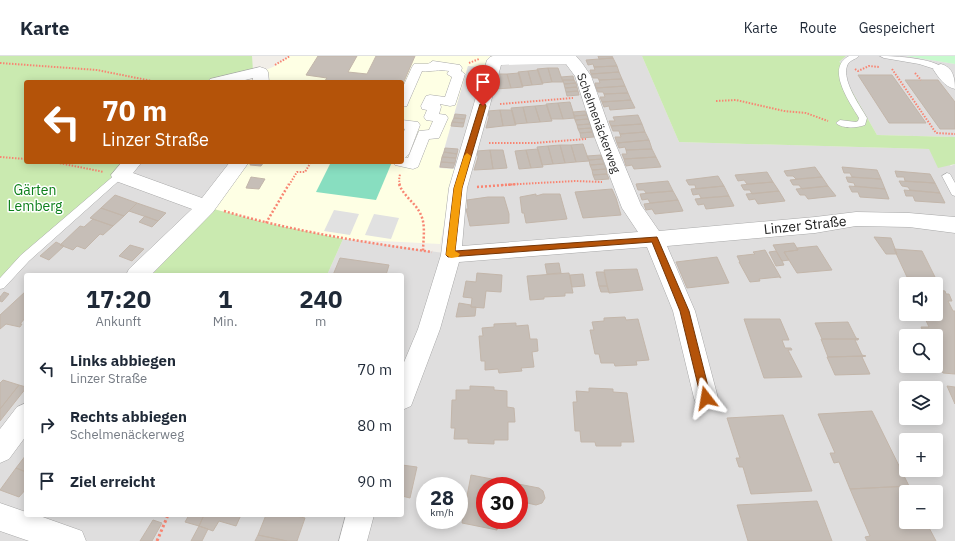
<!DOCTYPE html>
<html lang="de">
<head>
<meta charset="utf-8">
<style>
  :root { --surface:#fff; --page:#f6f6f7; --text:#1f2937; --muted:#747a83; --line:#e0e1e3 }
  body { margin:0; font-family:"IBM Plex Sans",sans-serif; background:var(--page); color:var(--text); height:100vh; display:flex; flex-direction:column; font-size:15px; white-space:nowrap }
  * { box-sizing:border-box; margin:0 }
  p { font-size:13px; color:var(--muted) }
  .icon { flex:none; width:22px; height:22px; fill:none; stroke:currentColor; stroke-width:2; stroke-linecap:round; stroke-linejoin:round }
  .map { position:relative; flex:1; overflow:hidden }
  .details { position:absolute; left:24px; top:217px; width:380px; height:244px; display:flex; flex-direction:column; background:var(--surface); border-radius:4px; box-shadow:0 2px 10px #0003 }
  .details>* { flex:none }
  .guide { position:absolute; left:24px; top:24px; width:380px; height:84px; border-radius:4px; box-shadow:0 2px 10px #0003; background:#b45309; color:#fff; overflow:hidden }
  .fabs { position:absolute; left:899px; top:221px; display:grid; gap:8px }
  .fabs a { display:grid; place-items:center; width:44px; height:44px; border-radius:4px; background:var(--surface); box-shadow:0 2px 10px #0003; font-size:20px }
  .speed { position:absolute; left:416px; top:421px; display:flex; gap:8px; font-size:20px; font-weight:700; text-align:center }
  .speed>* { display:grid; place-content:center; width:52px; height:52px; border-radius:50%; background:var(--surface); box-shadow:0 2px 10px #0003; line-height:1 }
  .speed small { font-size:10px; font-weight:400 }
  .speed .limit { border:6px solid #d22; background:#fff; color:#111 }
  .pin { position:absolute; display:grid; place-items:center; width:34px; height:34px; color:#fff; margin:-41px -17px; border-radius:50% 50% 50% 0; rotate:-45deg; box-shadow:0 0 4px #0007 }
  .pin .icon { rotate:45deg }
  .me { position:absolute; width:44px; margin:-22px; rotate:346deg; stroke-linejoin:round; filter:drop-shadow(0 0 3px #0008) }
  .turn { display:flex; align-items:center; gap:14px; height:84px; padding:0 12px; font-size:18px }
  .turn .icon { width:52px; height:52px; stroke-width:2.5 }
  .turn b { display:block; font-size:28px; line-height:34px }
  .eta { display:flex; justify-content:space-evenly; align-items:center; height:68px; text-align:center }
  .eta b { font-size:24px; font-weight:700; line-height:28px }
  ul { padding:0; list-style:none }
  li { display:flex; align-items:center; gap:12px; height:56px; padding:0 12px }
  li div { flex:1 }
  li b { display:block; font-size:15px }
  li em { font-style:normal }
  header { display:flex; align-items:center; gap:24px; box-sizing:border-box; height:56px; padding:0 20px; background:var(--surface); border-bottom:1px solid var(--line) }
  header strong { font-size:19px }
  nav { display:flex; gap:22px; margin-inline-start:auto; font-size:14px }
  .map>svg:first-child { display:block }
  .residential { fill:#dfdede; fill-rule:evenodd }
  .education { fill:#feffe4 }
  .grass { fill:#caeab0 }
  .park { fill:#c7f9cd }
  .pitch { fill:#88dec0 }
  .parking { fill:#e1e1e1 }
  .building { fill:#c6beb7; stroke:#c3b6aa }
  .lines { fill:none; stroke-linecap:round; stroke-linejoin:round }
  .service-casing { stroke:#a8a8a8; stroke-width:1 }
  .pedestrian-casing { stroke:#a8a8a8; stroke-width:1 }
  .minor-casing { stroke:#a8a8a8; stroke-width:1 }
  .path-far2 { stroke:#f88572; stroke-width:2; stroke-dasharray:1.5 1.5; stroke-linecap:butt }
  .path-far1 { stroke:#f88572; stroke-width:2.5; stroke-dasharray:2 2; stroke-linecap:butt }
  .path { stroke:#f88572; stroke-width:3; stroke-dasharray:2.5 2.5; stroke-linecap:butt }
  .service { fill:#fff; fill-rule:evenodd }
  .pedestrian { fill:#fff; fill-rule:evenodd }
  .minor { fill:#fff; fill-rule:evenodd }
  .route { fill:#b45309; stroke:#753606 }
  .slow { fill:#f59e0b }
  .labels { text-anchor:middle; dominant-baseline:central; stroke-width:3; stroke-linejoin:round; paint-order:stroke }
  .far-street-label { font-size:12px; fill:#212121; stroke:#fff }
  .park-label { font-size:14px; fill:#0e801c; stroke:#fff }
  .street-label { font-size:14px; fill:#212121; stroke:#fff }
</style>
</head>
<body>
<header>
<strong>Karte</strong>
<nav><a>Karte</a><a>Route</a><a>Gespeichert</a></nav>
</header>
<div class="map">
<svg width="955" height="485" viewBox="0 0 955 485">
  <rect width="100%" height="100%" fill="#f1eee8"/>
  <path class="residential" d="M493,0H642L679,86L929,93L951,110L955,108V485H0V229L133,106H240L137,219H26V459H402V219H327L343,183L451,198L495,5ZM906,228H936V258H906ZM906,280H936V310H906ZM906,332H936V362H906ZM906,384H936V414H906ZM425,430H459V464H425ZM485,430H519V464H485ZM906,436H936V466H906Z
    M846,0H906L955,8V81L877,79L845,23L839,6Z"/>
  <path class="education" d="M290,0H493L495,4L493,13L468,10L439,111L455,113L440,188L343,183L266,167L206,151L240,106H402V26H261L260,16L273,11Z"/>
  <path class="grass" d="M0,0H252L253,15L210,26H26V106H129L0,223Z
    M642,0H846L839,6L846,9L845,23L877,79L955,81V108L938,112L929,93L679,86Z
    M206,151L266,167L343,183L327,219H137Z"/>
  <path class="park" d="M906,0H955V8Z"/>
  <path class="pitch" d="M331,106H392L376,144L316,136Z"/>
  <path class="parking" d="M468,10L484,12L455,113L439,112Z
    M334,154L359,158L350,179L324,175Z
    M374,158L399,162L391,183L365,179Z"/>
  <path class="building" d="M318,0H357L348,16L367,18L376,0H415L402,30V26H324L327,22L306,19Z
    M598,0H612L613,2L599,3Z
    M613,2L617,10L594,11L593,8L588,9L586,4Z
    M617,10L619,16L591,18L590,14H595L594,11Z
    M548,12H558L563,26H552Z
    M548,12L552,26L542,27L537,13Z
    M538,14L543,28L532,29L528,15Z
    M528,15L532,29L522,30L518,16Z
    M619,16L622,23L599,24L598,22H593L591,18Z
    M519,17L523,31L511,32L507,18Z
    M496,18H507L511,32L494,33L497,24Z
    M858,19H892L926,67H889Z
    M573,20L574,24H563L561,21Z
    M622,23L625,30L596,32L595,27H600L599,24Z
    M563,24H574L576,27L564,28Z
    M905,24H938L955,46V73H940Z
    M576,27L577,31L565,32L564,28Z
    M625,30L628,37L604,38L603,36H598L596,32Z
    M577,31L578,35L566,36L565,32Z
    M578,35L579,39L567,40L566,36Z
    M628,37L631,44L602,46L600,41H605L604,38Z
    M631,44L635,52L610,54L609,50L604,51L602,46Z
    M570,46L575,62L563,63L558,47Z
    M558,47L563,63H551L546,48Z
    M547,49L552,65L540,66L535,50Z
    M535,50L540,66L527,67L523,51Z
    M523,51L527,67L515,68L511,52Z
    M500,54L503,70L486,72L489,61L488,55Z
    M500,54H512L516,69L503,70Z
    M585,55L587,59L574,60L573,56Z
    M455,58L466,59L465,63L454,62Z
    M587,59L588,63L575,64L574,60Z
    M638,59L642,68L611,70L609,65H615L613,61Z
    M454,62L465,63L464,67L452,66Z
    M588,63L590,68L577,69L575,64Z
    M452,66L464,67L463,71L451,70Z
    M590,68L591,72L578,73L577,69Z
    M642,68L645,76L620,78L619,75H613L611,70Z
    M591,72L592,76L580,77L578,73Z
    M592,76L594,81L581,82L580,77Z
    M645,76L649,84L617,87L615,81H621L620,78Z
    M649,84L652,93L626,94L625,91L619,92L617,87Z
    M583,88L589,105L576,106L571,89Z
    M560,89L565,107L553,108L548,90Z
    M560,89H571L576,106L565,107Z
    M548,90L553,108L542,109L537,91Z
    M445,92L458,93L457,98L444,96Z
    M538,93L543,111L531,112L526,94Z
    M652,93L656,101L624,103L622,98H627L626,94Z
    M490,94L493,113L474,114L478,101L477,95Z
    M490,94H503L507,112L493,113Z
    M526,94L531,112L519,113L515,95Z
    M444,96L457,98L456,102L442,101Z
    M601,99L602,103L589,104L587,100Z
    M442,101L456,102L455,107L441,106Z
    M656,101L661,111L634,113L632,109L626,110L624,103Z
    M602,103L604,108L590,109L589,104Z
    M251,106H264L261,110L250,109Z
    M441,106L455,107L453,112L440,111Z
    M604,108L606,113L592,114L590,109Z
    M815,111L822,121L796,123L793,120H787L784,115Z
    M842,111L877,114L881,123L852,121L850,117H844Z
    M606,113L607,118L593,119L592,114Z
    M895,115L930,118L935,127L905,125L904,121H897Z
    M767,116L773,126L747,128L744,124L738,125L735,119Z
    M607,118L609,123L595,124L593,119Z
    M718,120L724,130L696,133L695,129H689L686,124Z
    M251,121L265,123L259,133L246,132Z
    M822,121L828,130L802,133L799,129H793L790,124Z
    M846,121L881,123L885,133L855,130L854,127L848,126Z
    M668,125L673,135L646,137L644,134H638L636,128Z
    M899,125L935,127L940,137L910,134L908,131L902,130Z
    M773,126L779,135L752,138L750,134H744L741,129Z
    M724,130L729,140L701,142L699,138L693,139L691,133Z
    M828,130L836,140L808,143L805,139H800L796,133Z
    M849,130L885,133L889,143L860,141L858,136H852Z
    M612,133L616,142L621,159L583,162L575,136Z
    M904,134L940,137L945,147L915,145L913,140H906Z
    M673,135L678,144L650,147L648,143L642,144L640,138Z
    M779,135L785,145L758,148L755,143L749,144L746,138Z
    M536,138V140L543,138H560L567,163L526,167L524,157H522L520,141Z
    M115,139L137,147L124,160L101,152Z
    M729,140L734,150L706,153L704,148L698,149L695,143Z
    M488,141H504L509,158V167L470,170L466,153H468L467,144Z
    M678,144L683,155L655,158L652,153L646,154L644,148Z
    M137,147L166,157L158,165L129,155Z
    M101,152L124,160L113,170L90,162Z
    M145,160L158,165L152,171L139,166Z
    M93,163L113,170L103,179L100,178L85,193L77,190L73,194L60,189L80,170L84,171Z
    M874,181L891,182L897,198H886Z
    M56,186L64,190L49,204L40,200Z
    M794,187L798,194L784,196L789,204L782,205L773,189Z
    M130,189L144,193L132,205L119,200Z
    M817,190L832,214L797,217L784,196L798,194L797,192Z
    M894,193L922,195L936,223L907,221Z
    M765,194L781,222L779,221L759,223L760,225L750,226L739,206H740L737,200L755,198L753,196Z
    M776,195L782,205L784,209L776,210L769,196Z
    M717,201L729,227L687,232L676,206Z
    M340,202L389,209L386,219H333Z
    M559,207L561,217L547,218L545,208Z
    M637,213L643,234L609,237L604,214Z
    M596,216H604L607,230H599Z
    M477,217L502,219L501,236L486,235L484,252L471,251L472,242L463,241L466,225L476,226Z
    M569,217L573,237H565V240L544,241V243L530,244L527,220Z
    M583,218L585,230L572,231L570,219Z
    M599,230H607L609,236H601Z
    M936,234L945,235L946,238H949L952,245H948L953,255H955V318L943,317L941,313H939L936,306V280H925L921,271H929L923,258H936Z
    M26,235V261L20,268H22L20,271L6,268L0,273V259Z
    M4,236L9,238L2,246L0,245V241Z
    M459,247L471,249V251H476L475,260L456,261Z
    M625,261L626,264L638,263L649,304L636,305L637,309L615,310L614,307H601L599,298H595L590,274H594L592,266L604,265V262Z
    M744,263H780L789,284H782L785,292H791L792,294H788L802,321L764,322Z
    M848,266L856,282L859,283H822L815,267Z
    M516,267V270L528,269L530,283H537L538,295L532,296L534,311L521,312L522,315L499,317L498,313L485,314V305H481L479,280H483L482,272L494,271V268Z
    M821,283H858V284H855L862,299L866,300L828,301Z
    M865,300L862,301L870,318L835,319L827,301Z
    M3,324L19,329L0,353V327Z
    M19,329L26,331V332L0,365V353Z
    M470,330L494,331V334L507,335V351L514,352L515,366H508V384H494V388L468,387V383H454L455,372H451L452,344H456V334H470Z
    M947,330L955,331V348Z
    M589,332L613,333V336L627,337L634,386H621V390H596L595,386H581L580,375H575L573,346H577L576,335L589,336Z
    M872,355L909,430L850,433L839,406L834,407L830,397H835L818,358Z
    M783,359L812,435L751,438L743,411H739L736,402H740L727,362Z
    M26,399V416L16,412Z
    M402,409L417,411L410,442L402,440Z
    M16,412L26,416V433L19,441L0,434Z
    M471,419L539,432L543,435L545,442L542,447L536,449L519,445V430H485V464H499L497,474L462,467Z
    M909,430L912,436H906V466H926L936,485H867L865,481L870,480L850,433Z
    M817,445L832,485H748L737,449Z
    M189,459H204L199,470L185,466Z
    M204,459H241L236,470L219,465L213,475L199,470Z
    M266,459H291L305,462L297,485H287L258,479Z
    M153,464L162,467L152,485H140Z
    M199,470L208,473L202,485H191Z
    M258,479L287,485H255Z"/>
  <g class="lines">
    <defs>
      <path id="service" d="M849,0H859C855,4 849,4 847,10C842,25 860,50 867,62L865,69C857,72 842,73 836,67L840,64L856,66L858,65L859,62C850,47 825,12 849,0Z
        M880,0C896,0 933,2 945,13L941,15L919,8L884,2Z
        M120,116L125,119L123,121L29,205L4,232L0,233V222L21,199L117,117Z
        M947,117L950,118L955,127V140L952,139L942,120Z"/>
      <path id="pedestrian" d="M433,5L460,9L462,12L461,15L465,18L456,46L455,49L450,50L440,48L441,51L439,58L446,59L448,62L439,82L429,83L418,111L413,113L395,109L393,106H402V80L405,73L402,72V64L418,66L420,69L409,98L405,102H408L419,75L429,74L433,65L426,64L424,61L427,54L422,53L421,50L426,40L430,39L445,41L452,21L447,18L449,15C439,13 432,16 422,15L408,47L407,50L402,51V33L412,11L414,8H428Z"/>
      <path id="minor" d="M493,0H576L582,7L591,20L613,82L641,149L659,175L815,161L856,156L909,157L955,161V177L909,171L856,170L815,177L667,190L695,255L718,342L715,350L706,354L697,350L694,342L673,255L647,191L459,206L440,273L414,342L411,350L402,354V311L418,273L441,199L449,132L487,4L490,1ZM566,8L575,20L595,82L622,152L638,176L462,190L467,132L501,9Z
        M941,8C953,11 955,22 955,33C944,30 939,22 933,13L935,10Z
        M260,11L266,13L268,16L269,26H253V22L237,26H208L210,23Z
        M122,106H142L133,117L202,142L230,106H249L213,156L151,219H126L129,213L192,153L113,124L111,119Z
        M26,347V380L9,403L0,407V373L17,351Z
        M0,447L26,456V459H37L82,475L86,485H29L0,475Z
        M346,459H374L367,485H339Z"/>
    </defs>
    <use href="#service" class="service-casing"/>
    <use href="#pedestrian" class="pedestrian-casing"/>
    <use href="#minor" class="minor-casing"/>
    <path class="path-far2" d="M0,7L97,14L157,26
      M469,7L479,3
      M275,9L290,0
      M855,13L858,15L869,10L879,11
      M892,13L936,77L955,78
      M915,17L921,24
      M716,45L736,44L784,55L806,57L828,65
      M500,48L573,42
      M489,87H534L586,83
      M0,101L26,103
      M54,106L104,116
      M289,129L297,116H305L311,106
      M400,129L399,124L400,118
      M502,129L575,125L602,126"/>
    <path class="path-far1" d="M399,128C404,141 416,147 421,159C426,170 423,184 423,196
      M477,131L518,128
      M224,155C292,175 362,186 432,196
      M266,167L289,128"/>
    <path class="path" d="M157,485L168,459"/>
    <use href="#service" class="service"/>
    <use href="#pedestrian" class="pedestrian"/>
    <use href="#minor" class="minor"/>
  </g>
  <path class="route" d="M480,48H485L486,50L462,132L455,195L657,181L689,255L711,342L710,345L706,347L702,345L701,342L680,255L652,186L448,201L446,199L454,132Z"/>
  <path class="slow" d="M467,97L471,100L462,132L455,195L460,198L458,201L451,202L446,199L454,132L464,100Z"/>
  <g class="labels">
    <g class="far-street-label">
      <text transform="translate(599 67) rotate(70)">Schelmenäckerweg</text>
    </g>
    <g class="park-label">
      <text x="35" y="134">Gärten<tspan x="35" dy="16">Lemberg</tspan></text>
    </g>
    <g class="street-label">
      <text transform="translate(805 169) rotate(-6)">Linzer Straße</text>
    </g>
  </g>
</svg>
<div class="fabs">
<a><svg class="icon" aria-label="sound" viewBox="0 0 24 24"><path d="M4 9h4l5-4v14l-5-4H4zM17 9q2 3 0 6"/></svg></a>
<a><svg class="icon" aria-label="search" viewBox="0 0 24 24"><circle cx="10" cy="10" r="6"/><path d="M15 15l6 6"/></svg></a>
<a><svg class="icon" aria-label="layers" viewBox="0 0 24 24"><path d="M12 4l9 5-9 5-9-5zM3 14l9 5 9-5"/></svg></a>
<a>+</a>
<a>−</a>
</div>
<div class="speed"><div>28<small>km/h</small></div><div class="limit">30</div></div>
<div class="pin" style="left:483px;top:50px;background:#d93025"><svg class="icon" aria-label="arrive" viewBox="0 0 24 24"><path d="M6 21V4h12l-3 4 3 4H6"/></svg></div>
<svg class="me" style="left:706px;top:342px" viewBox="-20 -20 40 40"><path d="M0-17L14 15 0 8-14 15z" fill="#b45309" stroke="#fff" stroke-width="4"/></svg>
<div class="guide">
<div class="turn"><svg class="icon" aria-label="left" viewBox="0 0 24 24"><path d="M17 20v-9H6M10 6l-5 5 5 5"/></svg><div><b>70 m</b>Linzer Straße</div></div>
</div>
<section class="details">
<div class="eta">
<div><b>17:20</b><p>Ankunft</p></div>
<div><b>1</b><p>Min.</p></div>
<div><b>240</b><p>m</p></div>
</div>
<ul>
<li><svg class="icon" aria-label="left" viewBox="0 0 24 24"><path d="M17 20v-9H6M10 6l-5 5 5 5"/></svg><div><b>Links abbiegen</b><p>Linzer Straße</p></div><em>70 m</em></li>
<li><svg class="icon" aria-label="right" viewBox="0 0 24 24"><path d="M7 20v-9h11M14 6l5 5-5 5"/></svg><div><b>Rechts abbiegen</b><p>Schelmenäckerweg</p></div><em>80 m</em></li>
<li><svg class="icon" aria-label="arrive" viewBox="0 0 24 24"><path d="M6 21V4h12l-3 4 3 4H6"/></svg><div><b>Ziel erreicht</b></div><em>90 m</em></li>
</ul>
</section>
</div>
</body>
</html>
